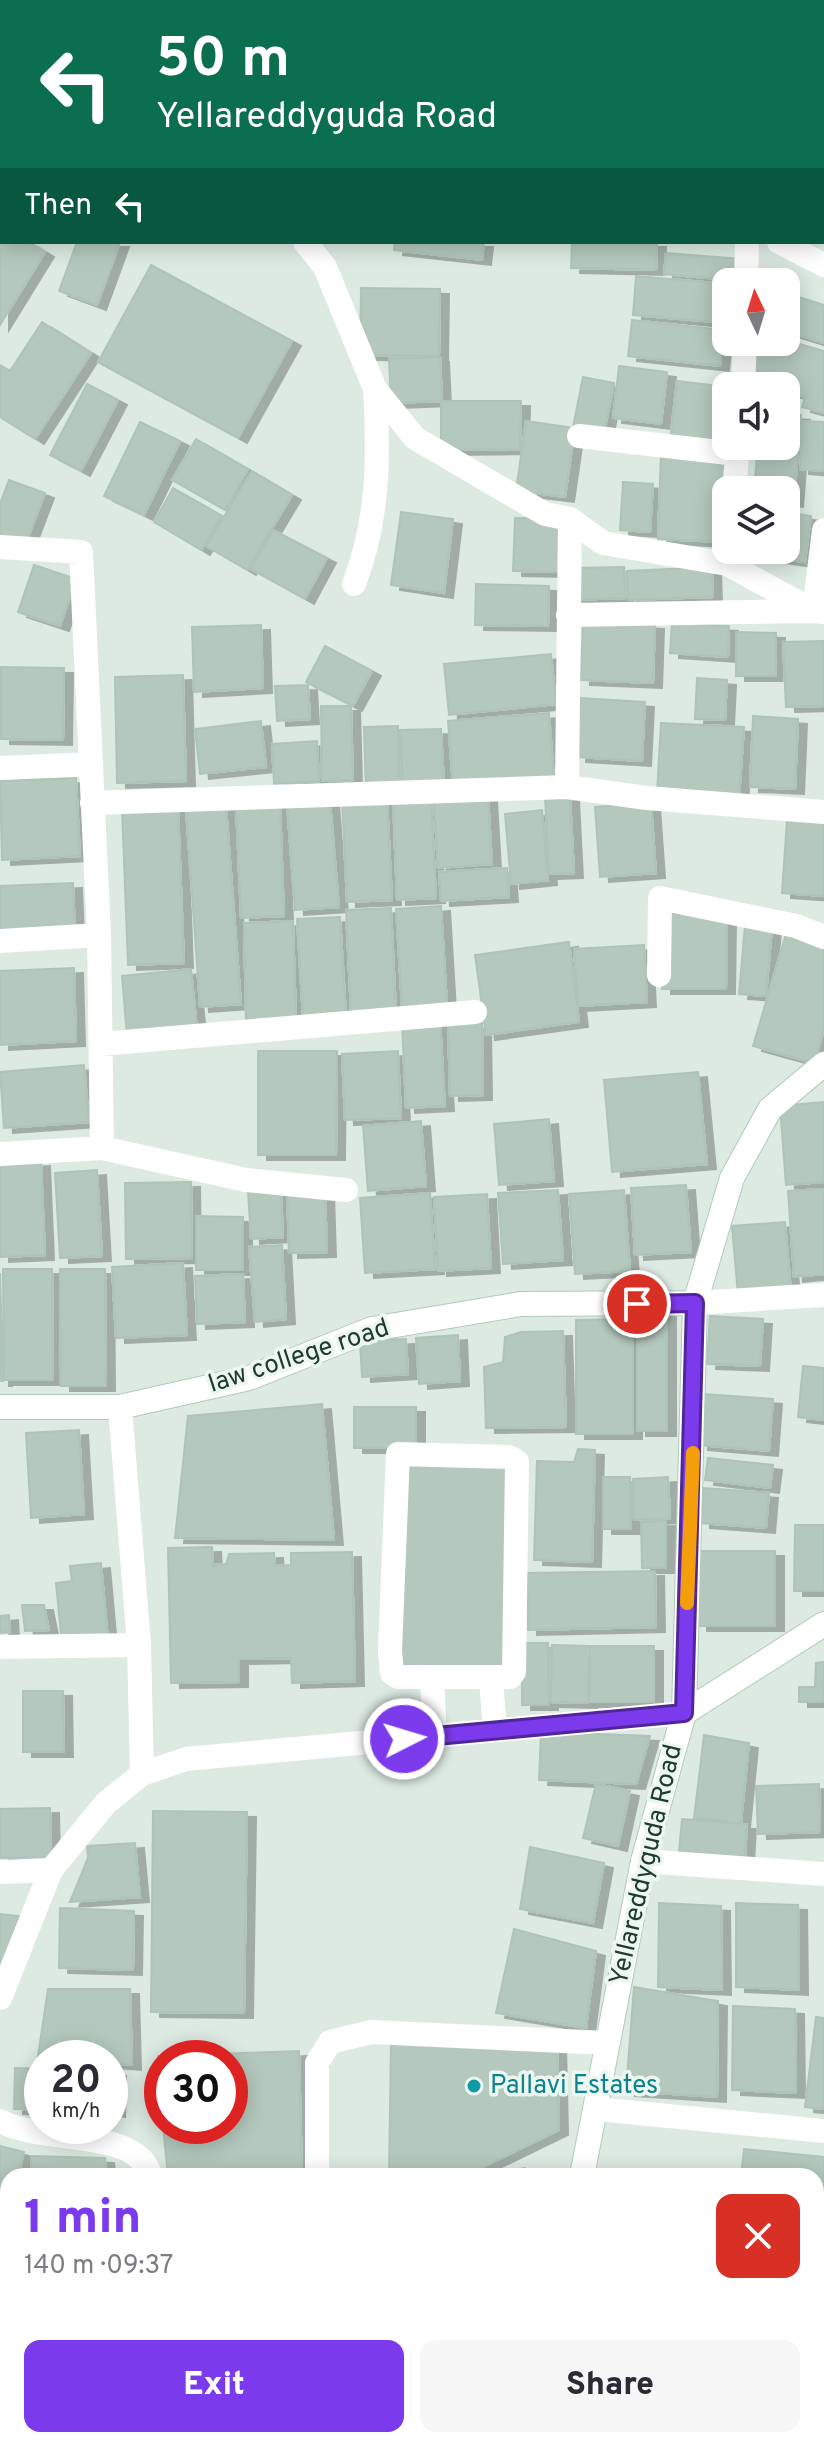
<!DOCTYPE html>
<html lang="en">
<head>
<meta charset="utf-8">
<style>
  :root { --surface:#fff; --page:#f7f7f7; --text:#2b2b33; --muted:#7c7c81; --accent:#7c3aed }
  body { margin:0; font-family:Overpass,sans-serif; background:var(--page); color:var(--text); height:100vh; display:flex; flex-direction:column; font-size:30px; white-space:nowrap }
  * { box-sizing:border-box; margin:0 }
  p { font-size:26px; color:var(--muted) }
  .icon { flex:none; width:44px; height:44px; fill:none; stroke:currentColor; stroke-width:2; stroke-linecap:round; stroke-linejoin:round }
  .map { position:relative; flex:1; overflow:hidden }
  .details { position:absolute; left:0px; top:2168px; width:824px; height:280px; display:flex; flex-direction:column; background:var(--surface); border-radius:24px 24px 0 0; box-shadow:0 4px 20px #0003 }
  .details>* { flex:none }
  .guide { position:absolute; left:0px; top:0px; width:824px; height:244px; box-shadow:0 4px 20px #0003; background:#0b6e4f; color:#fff; overflow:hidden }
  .needle { width:52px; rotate:356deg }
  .buttons { position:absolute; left:712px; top:268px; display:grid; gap:16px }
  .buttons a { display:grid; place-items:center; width:88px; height:88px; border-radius:16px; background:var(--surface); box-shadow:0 4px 20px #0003; font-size:40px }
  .speed { position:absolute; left:24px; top:2040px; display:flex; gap:16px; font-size:40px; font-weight:700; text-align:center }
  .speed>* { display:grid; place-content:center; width:104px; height:104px; border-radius:50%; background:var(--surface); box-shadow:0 4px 20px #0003; line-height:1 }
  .speed small { font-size:20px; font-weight:400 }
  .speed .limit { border:12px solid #d22; background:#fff; color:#111 }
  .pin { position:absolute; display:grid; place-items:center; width:68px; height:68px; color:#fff; margin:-34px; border:4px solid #fff; border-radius:50%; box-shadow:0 2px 8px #0007 }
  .me { position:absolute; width:88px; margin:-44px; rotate:85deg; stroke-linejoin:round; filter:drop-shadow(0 0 6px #0008) }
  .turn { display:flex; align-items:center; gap:28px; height:168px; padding:0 24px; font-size:36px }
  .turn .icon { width:104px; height:104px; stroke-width:2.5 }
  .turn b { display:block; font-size:56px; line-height:68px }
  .then { display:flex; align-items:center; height:76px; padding:0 24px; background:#0003; gap:16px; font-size:30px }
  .round { display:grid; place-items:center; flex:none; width:84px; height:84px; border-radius:16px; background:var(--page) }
  .head { display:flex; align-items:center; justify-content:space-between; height:136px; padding:0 24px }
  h1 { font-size:48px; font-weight:800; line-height:60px; color:var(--accent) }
  .primary-button { display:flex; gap:16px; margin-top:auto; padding:16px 24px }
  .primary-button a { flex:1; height:92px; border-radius:16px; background:var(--accent); color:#fff; font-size:32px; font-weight:800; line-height:92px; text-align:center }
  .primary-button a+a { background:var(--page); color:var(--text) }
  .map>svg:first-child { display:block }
  .building { fill:#b4c8bd; stroke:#aec4b8; stroke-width:2; filter:url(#shadow) }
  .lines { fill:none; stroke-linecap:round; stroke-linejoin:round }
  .secondary-casing { stroke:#afcbbc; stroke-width:26 }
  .street { stroke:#fff; stroke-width:24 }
  .secondary { stroke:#fff; stroke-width:24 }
  .route-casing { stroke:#51269a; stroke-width:20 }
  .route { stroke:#7c3aed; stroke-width:14 }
  .slow { stroke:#f59e0b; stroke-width:14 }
  .culture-dot { fill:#0f9aa8; stroke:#edf7f0; stroke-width:3 }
  .labels { text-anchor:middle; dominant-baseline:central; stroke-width:7; stroke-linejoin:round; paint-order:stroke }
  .street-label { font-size:26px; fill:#1d3b2e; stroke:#edf7f0 }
  .culture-label { font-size:26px; fill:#0d838f; stroke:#edf7f0; text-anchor:start }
</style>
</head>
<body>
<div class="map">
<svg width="824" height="2448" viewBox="0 0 824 2448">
  <defs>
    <filter id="shadow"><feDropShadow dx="9" dy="5" stdDeviation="0" flood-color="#0004"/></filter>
  </defs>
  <rect width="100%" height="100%" fill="#dceae2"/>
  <path class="building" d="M758,0H824V21L822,2Z
    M0,224L2,242H29L45,252L0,325Z
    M77,242H120L97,305L59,291Z
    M395,242H484L482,260L394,250Z
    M572,242H657L656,270L571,268Z
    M666,253L741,259L739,281L664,274Z
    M151,265L292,341L238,438L98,362Z
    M636,276L726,284V323L633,315Z
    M361,288L440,289L439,356L360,355Z
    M786,293L824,305V343L786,331Z
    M632,320L723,330L720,366L628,356Z
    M42,322L91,353L35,439L0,417V365L10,371Z
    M786,340L824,351V413L802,407L805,397L786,391V386L750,380L757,358L751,356L755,342Z
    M440,357L442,401L391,403L389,359Z
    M619,366L667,372L661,424L613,418Z
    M583,377L614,383L604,433L573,427Z
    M677,381L726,387V446L670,440Z
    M87,384L118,400L81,471L50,455Z
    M441,401H521L520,449L441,450Z
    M786,414L801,415L794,502L786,501V490H754L758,446H786Z
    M526,421L575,428L565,497L516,491Z
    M803,421L824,422V471L800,469Z
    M140,422L180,441L144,515L104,496Z
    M196,439L248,469L225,510L172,480Z
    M661,452L726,455L722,542L658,539Z
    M252,471L292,495L247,570L206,546Z
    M9,480L45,493L25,546L0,537V504Z
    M623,482L653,484L650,532L620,530Z
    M173,488L222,516L201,550L154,522Z
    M401,512L453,519L444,593L391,585Z
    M786,512L811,516L805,562L747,554V550H786Z
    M515,518L561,519L559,572L513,571Z
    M273,530L327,558L305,599L251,569Z
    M34,565L76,579L60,626L18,612Z
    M624,567L625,598L571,600L570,568Z
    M712,567L713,597L628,600L627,571Z
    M476,584L549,586L548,626L475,625Z
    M583,620L655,624L653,683L581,680Z
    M672,623L729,626L728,657L670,653Z
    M261,625L263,688L194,692L192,627Z
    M736,632L776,633V676H736Z
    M824,641V706L786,707L783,642Z
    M325,646L372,671L353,706L306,682Z
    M551,654L556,704L449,715L444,664Z
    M1,667L64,668L63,740L1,739Z
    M183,675L186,781L117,783L115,677Z
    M697,678L727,680L725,720L695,719Z
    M308,685L310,719L277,721L275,686Z
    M580,698L645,702L642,761L577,757Z
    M321,706H351L353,780L322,781Z
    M549,713L554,779L453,787L448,721Z
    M753,716L798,719L795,789L750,787Z
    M261,721L266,767L200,774L195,729Z
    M661,723L744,727L739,798L657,793Z
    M398,726L400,789L366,790L364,727Z
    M441,729L444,784L403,785L400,730Z
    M317,741L319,781L274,784L272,744Z
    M76,778L80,856L2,860L0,781Z
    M488,796L492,864L438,868L434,800Z
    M570,796L574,873L549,874L545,797Z
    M387,798L392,900L347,902L342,800Z
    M431,799L436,898L397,900L393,801Z
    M330,801L339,907L295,910L287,804Z
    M280,803L284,916L241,918L236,805Z
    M651,803L656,873L600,877L595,807Z
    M226,806L241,1004L200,1007L186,809Z
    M178,807L184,963L128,965L122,809Z
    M542,810L548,880L511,884L505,814Z
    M787,820L824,823V896L782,893Z
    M507,868L509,897L441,901L439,872Z
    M73,883L75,932L0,935V886Z
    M441,906L447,1005L402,1007L396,909Z
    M391,908L396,1012L351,1014L346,910Z
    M663,913L727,914L726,989H662Z
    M340,917L346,1015L303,1018L297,919Z
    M293,921L296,1020L246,1022L244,923Z
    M745,925L772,927L766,996L739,994Z
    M786,934L824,945V1030L814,1063L753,1046Z
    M569,942L579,1022L486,1035L475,955Z
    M644,945L647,1002L578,1006L574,949Z
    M74,968L76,1041L0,1045V971Z
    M191,969L197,1029L127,1036L122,976Z
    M440,1020L445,1106L406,1108L402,1022Z
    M482,1023L483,1095L450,1096L448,1024Z
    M258,1051H337L336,1155H258Z
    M398,1051L401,1118L345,1120L342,1054Z
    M84,1065L89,1122L4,1128L0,1072Z
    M698,1072L707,1164L612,1172L604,1080Z
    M824,1102V1182L786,1185L780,1106Z
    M549,1119L554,1181L499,1185L494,1124Z
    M421,1121L426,1186L368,1191L363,1126Z
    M41,1161L45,1255L0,1257V1163Z
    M97,1170L102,1256L60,1258L55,1173Z
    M191,1182L192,1258L126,1259L125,1183Z
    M686,1185L691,1252L635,1255L631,1188Z
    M281,1189L283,1237L251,1239L248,1191Z
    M824,1189V1274L794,1277L788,1191Z
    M325,1190L327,1252L289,1253L287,1191Z
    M558,1190L563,1260L503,1264L498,1193Z
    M624,1190L630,1271L575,1274L569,1194Z
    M430,1193L435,1269L365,1273L360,1198Z
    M487,1194L491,1268L438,1271L434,1197Z
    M196,1216L243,1217V1270H196Z
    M785,1222L791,1291L738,1295L732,1226Z
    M282,1245L286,1319L255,1322L249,1247Z
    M183,1263L187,1335L116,1338L112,1267Z
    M3,1269H52L53,1380H4Z
    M60,1269H105L106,1386H61Z
    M0,1273L3,1381H0Z
    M243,1274L245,1322L197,1324L195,1276Z
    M637,1307H667V1431H637Z
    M710,1316L763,1319L760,1366L707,1364Z
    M633,1319V1434H576V1320Z
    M563,1331L566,1427L486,1428L484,1367L503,1362L505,1337L521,1332Z
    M458,1335L460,1381L419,1384L416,1338Z
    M406,1339L408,1374L362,1377L360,1341Z
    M803,1366L824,1368V1420L798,1417Z
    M703,1394L773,1399L769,1451L699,1445Z
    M322,1404L334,1540L175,1538L188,1416Z
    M354,1407H416V1448H354Z
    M79,1430L84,1514L31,1518L26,1433Z
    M578,1449L595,1450L592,1562L534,1560L537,1461L574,1462Z
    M400,1457L509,1461L503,1669L393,1665Z
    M708,1458L773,1465L770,1488L705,1480Z
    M603,1477H630L631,1529H603Z
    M668,1477L670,1518L634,1520L633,1479Z
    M703,1488L769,1493L766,1528L701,1523Z
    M666,1521V1568H642L641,1522Z
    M795,1525H824V1591H794Z
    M212,1547L213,1565L226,1564L229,1554L274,1553L275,1566L291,1565V1553L352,1552L355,1681L292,1683L291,1658L239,1659V1682L171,1683L168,1548Z
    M698,1551H775V1626H698Z
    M101,1563L108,1640L62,1645L56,1583L72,1581L70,1566Z
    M655,1571L656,1627L528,1630L527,1573Z
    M22,1605H44L49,1630L25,1631Z
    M9,1615L10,1632L0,1633V1616Z
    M522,1643H548L549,1705H522Z
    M552,1645L590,1646L588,1703L551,1702Z
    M590,1646H654V1702H590Z
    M824,1662V1702H799V1687H815L816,1663Z
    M23,1691H63L64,1752H23Z
    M541,1732L650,1736L636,1784L539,1780Z
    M704,1735L749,1743L741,1823L694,1818Z
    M596,1784L630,1791L618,1846L583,1838Z
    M819,1784L820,1832L758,1834L756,1786Z
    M50,1808L51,1857L0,1858V1809Z
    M153,1811L247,1812L244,2013L151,2012Z
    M682,1819L747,1824L745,1857L679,1852Z
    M135,1843L140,1897L70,1902L88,1858L87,1846Z
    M530,1847L604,1863L593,1923L520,1909Z
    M659,1903L721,1906L722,1990L658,1987Z
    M736,1903L798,1905L799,1990L736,1987Z
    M60,1908L134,1911L133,1970L59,1968Z
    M0,1914L19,1916L0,1974Z
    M514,1929L596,1951L586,2028L496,2013Z
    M634,1987L718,2001L717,2097L626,2091Z
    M48,1989H130L132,2065L110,2063V2058L38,2056Z
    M733,2006L795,2009L796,2093L732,2090Z
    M816,2017L824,2018V2109L805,2107Z
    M557,2040L559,2130L464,2176H389L391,2043Z
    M299,2051L302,2176H168L163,2126H230V2058H162V2108L158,2056Z
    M15,2068L42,2069V2110L14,2109Z
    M110,2071H117L116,2112L110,2111Z
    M0,2146L24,2152L18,2176H8V2191L0,2189Z
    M744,2149L824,2157V2305L816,2304V2176H741Z
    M31,2156L105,2158L107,2176H32Z
    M525,2168L526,2176H479Z
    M0,2218L8,2221V2265L0,2262Z
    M0,2342L8,2344L6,2405L0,2404Z
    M165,2440H280L281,2443L279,2448H184Z
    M632,2440H714L712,2448H631Z"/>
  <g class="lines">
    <defs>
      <path id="secondary" d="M0,1407H120L249,1378L372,1329L521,1304L695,1303
        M684,1713L824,1624
        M582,2176L643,1861L684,1713L695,1303L732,1178L770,1109L824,1064
        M394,2448H504
        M527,2448L529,2440"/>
    </defs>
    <use href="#secondary" class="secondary-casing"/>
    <path class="street" d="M514,0L522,2
      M383,2V0
      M724,2V0
      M0,146H2
      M305,242L325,267L375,389L415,438L545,514L570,519L603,543L727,564L814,611L824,612
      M779,242L824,265
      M746,282L747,242
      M743,386L745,342
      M579,436L737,454
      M734,490L738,446
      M0,547L81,552L99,935L102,1148
      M354,584C379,519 379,457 375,389
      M568,615L814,611L824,530
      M0,768L91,764
      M567,787L570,519
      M92,803L567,787L647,798L824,812
      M0,941L99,935
      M659,975L660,898L796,926L824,937
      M101,1044L475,1012
      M0,1154L102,1148L246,1180L346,1190
      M695,1303L824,1295
      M398,1454L509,1457L517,1462L514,1672L510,1677H398L392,1673L390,1651Z
      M0,1647L139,1645
      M432,1678L435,1736
      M491,1679L495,1730
      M142,1774L186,1759L684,1713
      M643,1861L824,1874
      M0,1872L51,1870
      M0,1998L51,1870L106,1803L142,1774L139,1645L120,1407
      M596,2109L824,2131
      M0,2121C44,2145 139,2127 150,2176
      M317,2176V2063L330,2042L371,2032L607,2043
      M0,2422L8,2424
      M62,2440L88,2448"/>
    <use href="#secondary" class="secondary"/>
  </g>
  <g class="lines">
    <defs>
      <path id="route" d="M404,1739L684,1713L695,1303L637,1304"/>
    </defs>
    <use href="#route" class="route-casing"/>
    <use href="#route" class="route"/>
    <path class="slow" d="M687,1603L693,1453"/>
  </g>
  <circle class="culture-dot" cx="474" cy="2086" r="8"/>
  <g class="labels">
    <g class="street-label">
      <text transform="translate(299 1357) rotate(-18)">law college road</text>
      <text transform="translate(647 1865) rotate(-77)">Yellareddyguda Road</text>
    </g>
    <g class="culture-label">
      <text x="490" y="2086">Pallavi Estates</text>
    </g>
  </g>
</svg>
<div class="buttons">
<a><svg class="needle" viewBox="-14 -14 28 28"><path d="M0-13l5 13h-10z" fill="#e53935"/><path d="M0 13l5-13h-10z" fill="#7c7c81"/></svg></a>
<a><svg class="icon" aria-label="sound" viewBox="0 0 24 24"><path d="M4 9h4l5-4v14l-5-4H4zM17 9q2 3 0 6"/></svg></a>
<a><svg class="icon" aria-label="layers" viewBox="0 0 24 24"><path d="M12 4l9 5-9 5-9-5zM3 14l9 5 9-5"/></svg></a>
</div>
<div class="speed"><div>20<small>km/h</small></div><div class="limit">30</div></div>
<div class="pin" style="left:637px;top:1304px;background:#d93025"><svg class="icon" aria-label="arrive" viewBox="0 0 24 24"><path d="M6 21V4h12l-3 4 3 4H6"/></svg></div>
<svg class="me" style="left:404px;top:1739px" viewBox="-20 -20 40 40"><circle r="17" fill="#7c3aed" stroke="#fff" stroke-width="3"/><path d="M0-11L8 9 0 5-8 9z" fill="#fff"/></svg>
<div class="guide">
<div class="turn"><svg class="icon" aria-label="left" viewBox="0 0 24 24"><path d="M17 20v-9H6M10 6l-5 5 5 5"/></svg><div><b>50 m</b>Yellareddyguda Road</div></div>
<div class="then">Then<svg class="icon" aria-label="left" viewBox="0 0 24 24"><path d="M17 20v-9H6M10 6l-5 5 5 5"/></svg></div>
</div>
<section class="details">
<div class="head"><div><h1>1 min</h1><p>140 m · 09:37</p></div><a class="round" style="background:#d93025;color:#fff"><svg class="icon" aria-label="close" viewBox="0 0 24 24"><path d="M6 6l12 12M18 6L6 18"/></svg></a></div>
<div class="primary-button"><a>Exit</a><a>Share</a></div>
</section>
</div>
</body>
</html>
